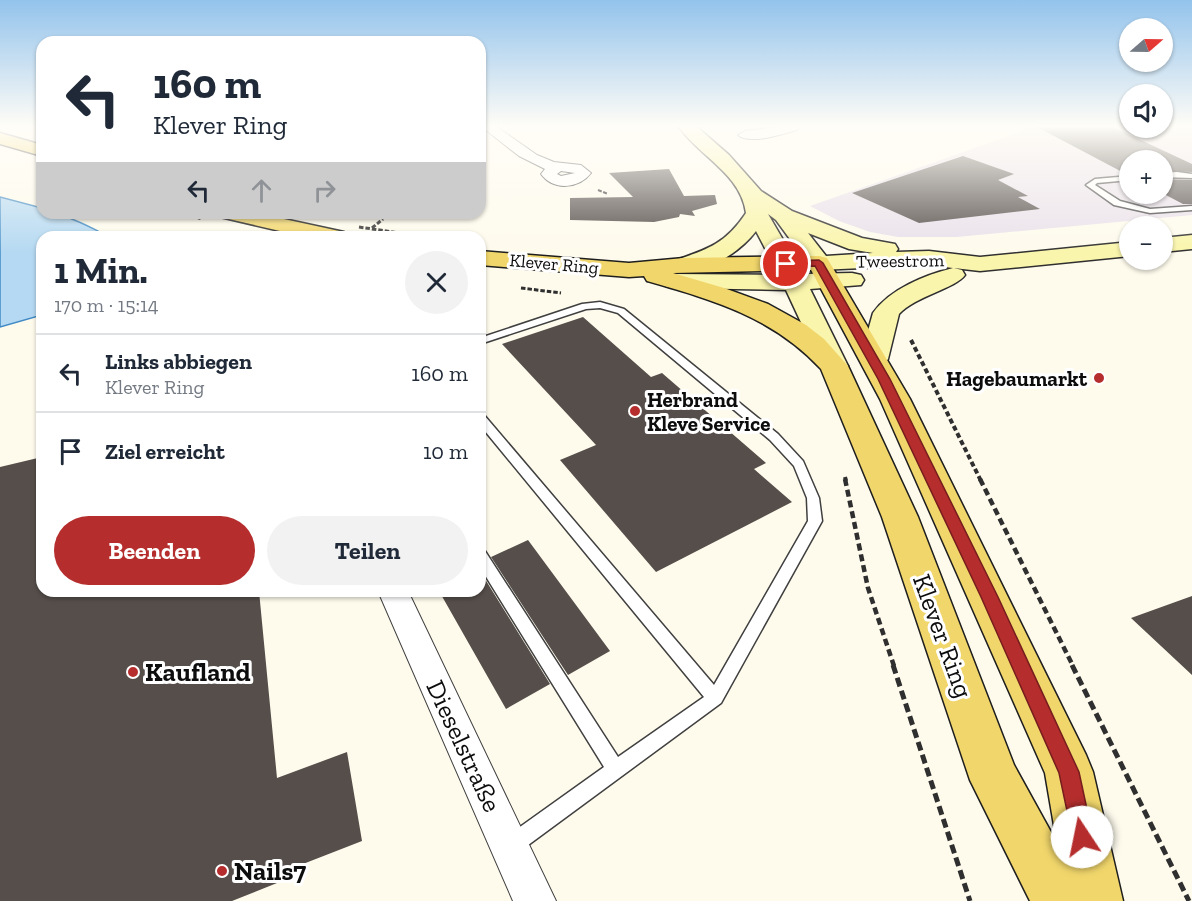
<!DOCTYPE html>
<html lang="de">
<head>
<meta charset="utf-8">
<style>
  :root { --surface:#fff; --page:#f2f2f3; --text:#1f2937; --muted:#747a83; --line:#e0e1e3; --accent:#b52d2d }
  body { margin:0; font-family:"Zilla Slab",serif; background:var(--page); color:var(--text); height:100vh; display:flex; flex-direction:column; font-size:22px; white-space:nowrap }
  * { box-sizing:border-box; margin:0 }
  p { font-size:20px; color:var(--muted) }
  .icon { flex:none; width:33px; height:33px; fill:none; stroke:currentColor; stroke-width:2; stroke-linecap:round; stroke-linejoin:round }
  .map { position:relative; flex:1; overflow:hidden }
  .details { position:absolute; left:36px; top:231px; width:450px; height:366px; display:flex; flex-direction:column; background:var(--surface); border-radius:18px; box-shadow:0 2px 4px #0004 }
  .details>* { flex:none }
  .top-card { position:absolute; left:36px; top:36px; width:450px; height:183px; border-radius:18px; box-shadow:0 2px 4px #0004; background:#fff; color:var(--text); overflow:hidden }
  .needle { width:39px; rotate:70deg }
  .fabs { position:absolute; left:1119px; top:18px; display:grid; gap:12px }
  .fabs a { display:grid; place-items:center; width:54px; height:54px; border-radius:50%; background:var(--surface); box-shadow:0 2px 4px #0004; font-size:30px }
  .pin { position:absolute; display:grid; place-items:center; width:51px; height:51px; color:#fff; margin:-26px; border:3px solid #fff; border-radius:50%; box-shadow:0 2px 6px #0007 }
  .me { position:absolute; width:66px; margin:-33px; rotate:349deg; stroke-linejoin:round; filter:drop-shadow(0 0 4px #0008) }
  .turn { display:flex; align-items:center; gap:21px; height:126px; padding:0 18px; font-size:27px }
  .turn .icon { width:78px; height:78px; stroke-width:2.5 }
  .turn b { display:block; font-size:42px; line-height:51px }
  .lanes { display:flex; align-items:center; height:57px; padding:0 18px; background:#0003; justify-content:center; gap:30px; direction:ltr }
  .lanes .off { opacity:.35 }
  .round { display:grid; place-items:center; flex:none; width:63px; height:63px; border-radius:32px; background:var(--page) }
  .overview { display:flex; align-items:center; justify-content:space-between; height:102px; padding:0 18px }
  h1 { font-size:36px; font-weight:700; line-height:45px }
  .cta { display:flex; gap:12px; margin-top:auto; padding:12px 18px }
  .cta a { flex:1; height:69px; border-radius:36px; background:var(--accent); color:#fff; font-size:24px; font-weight:700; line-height:69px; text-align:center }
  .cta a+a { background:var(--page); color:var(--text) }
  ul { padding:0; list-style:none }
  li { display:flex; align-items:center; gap:18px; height:78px; padding:0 18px; border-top:2px solid var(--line) }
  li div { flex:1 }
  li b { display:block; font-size:22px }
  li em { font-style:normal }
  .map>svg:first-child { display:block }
  .industrial { fill:#eae1eb; fill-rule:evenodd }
  .water { fill:#b5d9f2; stroke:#408ac5; stroke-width:1.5 }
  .building { fill:#554e4a }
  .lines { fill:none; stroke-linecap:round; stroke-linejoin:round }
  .lane-casing { stroke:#404040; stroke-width:3 }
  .street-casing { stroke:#404040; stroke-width:2 }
  .secondary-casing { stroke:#2f2f2f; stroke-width:3 }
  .primary-casing { stroke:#1e1e1e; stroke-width:3 }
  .path-far4 { stroke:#2f2f2f; stroke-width:2; stroke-dasharray:4 1.5; stroke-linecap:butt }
  .path-far3 { stroke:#2f2f2f; stroke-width:3; stroke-dasharray:4.5 2; stroke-linecap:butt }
  .path-far2 { stroke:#2f2f2f; stroke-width:4; stroke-dasharray:5 3; stroke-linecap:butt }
  .path-far1 { stroke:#2f2f2f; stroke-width:4.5; stroke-dasharray:7 4; stroke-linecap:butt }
  .path { stroke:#2f2f2f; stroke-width:5; stroke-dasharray:9 4.5; stroke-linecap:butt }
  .lane { fill:#fff; fill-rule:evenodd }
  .street { fill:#fff; fill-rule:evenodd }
  .secondary { fill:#faf5ac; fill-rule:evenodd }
  .primary { fill:#f1d66b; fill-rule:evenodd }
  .route { fill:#b52d2d; stroke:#761d1d; stroke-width:1.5 }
  .poi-dot { fill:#b52d2d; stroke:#fff; stroke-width:2 }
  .labels { text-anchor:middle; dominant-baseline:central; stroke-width:6; stroke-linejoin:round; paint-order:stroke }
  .far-street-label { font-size:18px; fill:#0d0d0d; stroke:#fff }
  .poi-label { font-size:21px; font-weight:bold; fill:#0d0d0d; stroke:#fff; text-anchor:end }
  .near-street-label { font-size:26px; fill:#0d0d0d; stroke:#fff }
  .near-poi-label { font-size:26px; font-weight:bold; fill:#0d0d0d; stroke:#fff; text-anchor:start }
</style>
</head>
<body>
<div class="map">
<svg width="1192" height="901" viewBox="0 0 1192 901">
  <rect width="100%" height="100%" fill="#fefbed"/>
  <path class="industrial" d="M1034,127H1192V215L957,237H898L870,232L839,221L810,206ZM1130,160H1162V194H1130Z"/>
  <path class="water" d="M0,197L42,208V213C63,213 80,222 98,231L100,237H42V315L0,327Z"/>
  <path class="building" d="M1037,127H1113L1192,164V172L1162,171V160H1130V174H1126Z
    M963,156L1014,174L998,180L1028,196L1018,197L1040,209L919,223L852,193Z
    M669,169L684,196L715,195L717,204L692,211L695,216L680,214L679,217L654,222L570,220V198L633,197L609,173Z
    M1162,179L1192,180V204H1183L1162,193Z
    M583,317L651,377L662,373L766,463L754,469L792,502L656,572L560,460L596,445L502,344Z
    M42,457V591H259L277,778L347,752L362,841L285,871L287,879L232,901H0V467Z
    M528,540L610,651L568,675L491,557Z
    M480,571L550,684L506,709L439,591H480Z
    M1192,596V675L1131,618Z"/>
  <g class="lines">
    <defs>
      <path id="lane" d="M1177,172L1192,174V178L1162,177V173Z
        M1130,176V180L1097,183L1095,185L1120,201L1150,209L1192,206V210L1150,213L1114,205L1086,185L1095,179Z
        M600,302L624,309L778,434L803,461L819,498L822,521L721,703L520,851L513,854L506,851L503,844L506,837L604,767L480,567V550L485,551L618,757L704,697L480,425V414L484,415L714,685L808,521L807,498L794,466L770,440L618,313L600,308L586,309L480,344V338L582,304Z"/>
      <path id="street" d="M482,127H497L537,155L554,162L581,165L591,173C579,189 553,191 541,174L545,169L519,156ZM561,171L575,173L561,176L557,174Z
        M777,127H799L797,130C783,134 749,145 738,135L745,131Z
        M378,591H408L556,901H513Z"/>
      <path id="secondary" d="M679,127H697L729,155L761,191L792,211L862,238L895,244L898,249L896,252L929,251L980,257L1130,242V256L980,271L954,268L962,270L965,275C956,288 914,297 899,314L888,359L884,365L874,368L864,365L860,359L873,313C890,289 925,275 953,268L929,265L819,270L811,268L776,220L768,214L803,274L852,273L861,275L864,280L861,285L810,289L848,366L844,372L834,375L824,372L786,290L675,288L666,286L663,281L666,276L675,274L779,275L756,231C740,252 703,277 676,270L672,265L676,260C709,249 726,243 746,213C741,174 700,157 679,127ZM808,233L849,249L873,253L826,256Z
        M1192,235V249L1162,252V238Z"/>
      <path id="primary" d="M0,133L42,145V156L0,144Z
        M216,213H256L344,232L347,237H306L220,217Z
        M480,251L629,263L684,258L819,256L827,258L910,399L1086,755L1093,772L1123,901H1030L970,780L882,517L821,369C773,317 713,300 647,281L644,276L629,277L480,265ZM811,270L880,399L1045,773L1057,843L1014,765L918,517L848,366L824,339L806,325L768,304L724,288L673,273Z"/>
    </defs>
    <use href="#lane" class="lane-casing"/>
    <use href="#street" class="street-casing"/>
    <use href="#secondary" class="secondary-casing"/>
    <use href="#primary" class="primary-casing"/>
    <path class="path-far4" d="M598,190L608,194
      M181,213L201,219"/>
    <path class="path-far3" d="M196,217L202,219
      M359,227L427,237
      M372,228L383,219
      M521,288L561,293"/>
    <path class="path-far2" d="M911,340L981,481
      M845,477L846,481"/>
    <path class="path-far1" d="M845,479L868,588L894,666
      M980,479L1073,666"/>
    <path class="path" d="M893,665L970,901
      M1072,665L1189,901"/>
    <use href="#lane" class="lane"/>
    <use href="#street" class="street"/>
    <use href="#secondary" class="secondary"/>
    <use href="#primary" class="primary"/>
  </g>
  <linearGradient id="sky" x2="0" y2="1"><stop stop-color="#93c3ec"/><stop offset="0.5" stop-color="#fffdf7"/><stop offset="1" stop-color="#fffdf7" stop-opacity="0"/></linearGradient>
  <rect width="1192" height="253" fill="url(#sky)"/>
  <path class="route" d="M819,260L823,263L890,379L998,597L1079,772L1093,837L1089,844L1082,847L1074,844L1059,773L981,597L878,379L815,266L786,267L781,264L786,261Z"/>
  <g class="poi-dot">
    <circle cx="1099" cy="378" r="6"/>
    <circle cx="635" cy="411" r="6"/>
    <circle cx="133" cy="672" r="6"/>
    <circle cx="222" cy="871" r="6"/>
  </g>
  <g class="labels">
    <g class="far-street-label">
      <text transform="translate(900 261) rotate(-1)">Tweestrom</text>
      <text transform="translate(554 264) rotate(5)">Klever Ring</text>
    </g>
    <g class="poi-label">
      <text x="1087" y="378">Hagebaumarkt</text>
      <text x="647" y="399" text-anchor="start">Herbrand<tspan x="647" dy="24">Kleve Service</tspan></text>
    </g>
    <g class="near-street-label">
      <text transform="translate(943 636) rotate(70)">Klever Ring</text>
      <text transform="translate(464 746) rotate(65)">Dieselstraße</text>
    </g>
    <g class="near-poi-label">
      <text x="145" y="672">Kaufland</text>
      <text x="234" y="871">Nails7</text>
    </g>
  </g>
</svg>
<div class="fabs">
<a><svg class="needle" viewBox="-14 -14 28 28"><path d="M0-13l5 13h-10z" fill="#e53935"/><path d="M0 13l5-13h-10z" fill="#747a83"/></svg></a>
<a><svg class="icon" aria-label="sound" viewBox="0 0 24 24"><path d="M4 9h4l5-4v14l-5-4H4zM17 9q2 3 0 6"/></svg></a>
<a>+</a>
<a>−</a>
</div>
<div class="pin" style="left:786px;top:264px;background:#d93025"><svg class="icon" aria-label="arrive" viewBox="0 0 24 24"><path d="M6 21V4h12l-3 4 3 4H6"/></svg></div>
<svg class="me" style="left:1082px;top:837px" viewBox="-20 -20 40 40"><circle r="19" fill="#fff"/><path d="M0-13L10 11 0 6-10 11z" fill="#b52d2d"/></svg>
<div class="top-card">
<div class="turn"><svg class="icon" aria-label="left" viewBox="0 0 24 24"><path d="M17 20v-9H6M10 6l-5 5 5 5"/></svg><div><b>160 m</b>Klever Ring</div></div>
<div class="lanes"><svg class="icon" aria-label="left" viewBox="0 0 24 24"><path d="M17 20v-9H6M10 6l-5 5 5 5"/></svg><svg class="icon off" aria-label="ahead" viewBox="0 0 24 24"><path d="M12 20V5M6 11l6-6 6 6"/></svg><svg class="icon off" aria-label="right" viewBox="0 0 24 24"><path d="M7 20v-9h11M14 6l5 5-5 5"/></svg></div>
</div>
<section class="details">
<div class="overview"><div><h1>1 Min.</h1><p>170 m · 15:14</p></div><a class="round"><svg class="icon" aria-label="close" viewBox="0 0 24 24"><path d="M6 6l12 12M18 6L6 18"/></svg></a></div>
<ul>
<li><svg class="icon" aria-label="left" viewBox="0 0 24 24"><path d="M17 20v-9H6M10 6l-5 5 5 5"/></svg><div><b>Links abbiegen</b><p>Klever Ring</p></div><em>160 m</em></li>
<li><svg class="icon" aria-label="arrive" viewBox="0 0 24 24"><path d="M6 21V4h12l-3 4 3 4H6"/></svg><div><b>Ziel erreicht</b></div><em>10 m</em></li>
</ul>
<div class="cta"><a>Beenden</a><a>Teilen</a></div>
</section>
</div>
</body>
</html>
